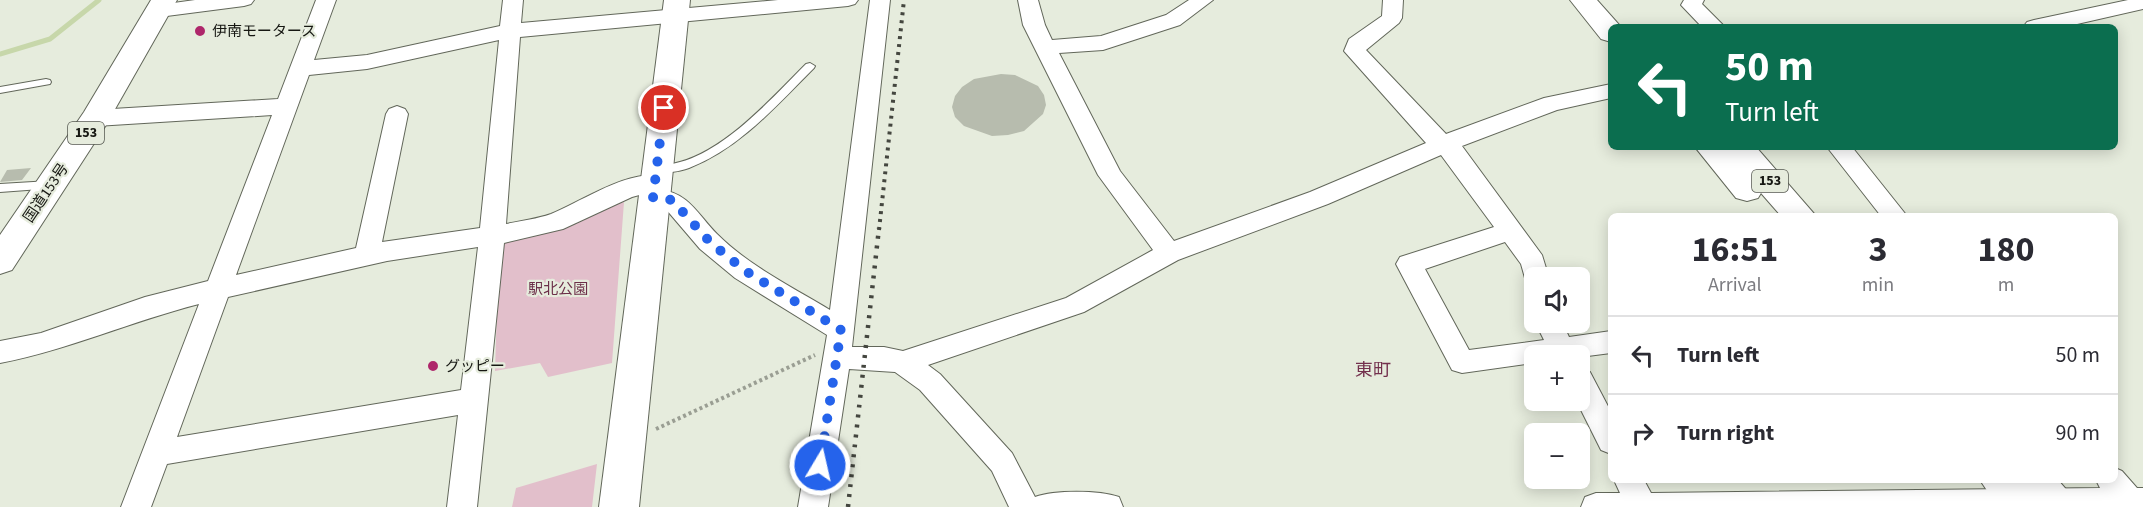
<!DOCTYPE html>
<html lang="en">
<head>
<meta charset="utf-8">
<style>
  :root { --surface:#fff; --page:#f7f7f7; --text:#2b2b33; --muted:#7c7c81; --line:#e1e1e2 }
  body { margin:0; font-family:"Source Sans 3","Noto Sans JP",sans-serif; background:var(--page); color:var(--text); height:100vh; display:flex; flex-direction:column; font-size:22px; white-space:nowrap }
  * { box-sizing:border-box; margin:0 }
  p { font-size:20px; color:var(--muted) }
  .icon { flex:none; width:33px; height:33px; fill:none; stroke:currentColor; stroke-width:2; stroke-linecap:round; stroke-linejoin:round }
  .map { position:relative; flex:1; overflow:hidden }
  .panel { position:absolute; left:1608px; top:213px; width:510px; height:270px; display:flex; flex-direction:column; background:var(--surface); border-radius:9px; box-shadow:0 3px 15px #0003 }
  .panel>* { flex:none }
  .guide { position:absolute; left:1608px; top:24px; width:510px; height:126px; border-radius:9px; box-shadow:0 3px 15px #0003; background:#0b6e4f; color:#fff; overflow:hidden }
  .fabs { position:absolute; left:1524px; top:267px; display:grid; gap:12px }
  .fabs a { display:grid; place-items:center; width:66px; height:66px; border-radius:9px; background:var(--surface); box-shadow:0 3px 15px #0003; font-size:30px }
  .pin { position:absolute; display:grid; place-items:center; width:51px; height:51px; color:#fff; margin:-26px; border:3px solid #fff; border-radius:50%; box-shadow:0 2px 6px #0007 }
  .me { position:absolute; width:66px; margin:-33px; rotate:9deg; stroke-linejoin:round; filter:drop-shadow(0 0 4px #0008) }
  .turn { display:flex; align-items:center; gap:21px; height:126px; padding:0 18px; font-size:27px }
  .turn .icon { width:78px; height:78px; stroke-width:2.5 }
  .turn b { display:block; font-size:42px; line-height:51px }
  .eta { display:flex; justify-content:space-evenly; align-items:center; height:102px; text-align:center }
  .eta b { font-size:36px; font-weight:700; line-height:42px }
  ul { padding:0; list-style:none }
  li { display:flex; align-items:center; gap:18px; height:78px; padding:0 18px; border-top:2px solid var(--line) }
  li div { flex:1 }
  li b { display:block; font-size:22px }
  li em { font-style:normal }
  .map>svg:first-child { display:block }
  .green { fill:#e2bfcb }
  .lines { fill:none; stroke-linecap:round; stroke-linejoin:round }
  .stream { stroke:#c7d7aa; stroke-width:5 }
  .building { fill:#b7bcae }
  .lane-casing { stroke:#62675a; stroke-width:2 }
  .street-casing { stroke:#62675a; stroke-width:2 }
  .secondary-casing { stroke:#62675a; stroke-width:2 }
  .highway-casing { stroke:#62675a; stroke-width:2 }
  .path { stroke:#9a9e93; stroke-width:4; stroke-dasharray:3 3; stroke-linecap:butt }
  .lane { fill:#fff; fill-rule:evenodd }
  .street { fill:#fff; fill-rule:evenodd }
  .secondary { fill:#fff; fill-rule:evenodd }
  .highway { fill:#fff; fill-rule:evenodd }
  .rail-far1 { stroke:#44463f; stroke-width:4; stroke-dasharray:3 5; stroke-linecap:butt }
  .rail { stroke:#44463f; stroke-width:4.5; stroke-dasharray:3 7; stroke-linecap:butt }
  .route { stroke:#2563eb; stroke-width:10; stroke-dasharray:0 18 }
  .poi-dot { fill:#ae266a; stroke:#e6ecdd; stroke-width:2 }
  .labels { text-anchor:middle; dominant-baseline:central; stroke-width:4.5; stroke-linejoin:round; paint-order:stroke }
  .shield { fill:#e6ecdd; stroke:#54574f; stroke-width:1.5 }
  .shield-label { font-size:14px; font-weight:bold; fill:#161712 }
  .poi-label { font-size:15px; fill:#161712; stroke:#e6ecdd; text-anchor:start }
  .street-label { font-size:15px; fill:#161712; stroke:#e6ecdd }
  .park-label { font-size:15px; fill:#6d304a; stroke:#e6ecdd }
  .quarter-label { font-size:18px; fill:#73304d; stroke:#e6ecdd }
</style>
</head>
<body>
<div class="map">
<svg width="2143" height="507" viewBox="0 0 2143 507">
  <rect width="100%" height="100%" fill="#e6ecdd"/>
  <path class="green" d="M624,202L612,363L548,377L540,363L495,371L499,244Z
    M597,464L592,507H512L516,488Z"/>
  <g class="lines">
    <path class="stream" d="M0,54L50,39L99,0"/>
  </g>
  <path class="building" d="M1001,74L1015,75L1038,86L1044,95L1046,105L1043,114L1024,131L1008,135L992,136L964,126L955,117L952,107L955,96L962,87L974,79Z
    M31,168L22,180L0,182L7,170Z"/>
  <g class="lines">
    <defs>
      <path id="lane" d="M810,63L815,66L814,68C777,105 739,149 689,168C679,172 668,172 657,174L653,173L651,170L653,167C662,165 671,165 680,162C727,149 772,98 806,64Z
        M46,79L50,80L51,82L50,84L0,93V87Z
        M50,181L56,185L54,188L0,192V184Z"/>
      <path id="street" d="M195,0H254L251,4L244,6L159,17L152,16L149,11L152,6Z
        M316,0H336L314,60L367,55L500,26L503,0H523L521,23L778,0H858L855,4L848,6L520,37L506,224C520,221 537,219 551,214C581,202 631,167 664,177L667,183L661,190C689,193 698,215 717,234C749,266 792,287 830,310L870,0H890L852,347H884L903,351L1066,298L1153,250L1098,175L1023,25L1018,0H1038L1045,25L1052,40L1101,36L1166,15L1189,0H1213L1180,25L1103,50L1059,53L1120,171L1174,241L1310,192L1426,143L1344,51L1349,39L1382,16L1383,0H1403L1402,18L1399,23L1366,50L1446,134L1544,98L1611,84V98L1557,110L1462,146L1542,255L1549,278H1534V288L1527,285L1521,264L1505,242L1425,269L1469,350L1544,340L1535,322H1562L1569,337L1611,331V353L1580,357L1534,356V363L1462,373L1452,370L1396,264L1400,257L1494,227L1441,155L1328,204L1178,260L1084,312L928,365L940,374L1012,453L1035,497C1054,490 1099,490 1119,497L1123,507H1009L992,471L920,390L895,372L849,369L828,507H798L827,335L735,278L700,249L665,208L644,204L641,198L643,194L632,197L563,229L504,243L477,507H447L458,415L167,464L151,507H121L199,304C132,321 68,350 0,363V341L41,333L145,297L208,281L272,115L96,126L88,123L85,118L88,113L96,110L278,99ZM499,40L480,228L382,242L408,114L405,109L397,106L389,109L386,114L356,248L236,275L309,75L367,69ZM478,247L461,390L177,437L228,297L387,261Z
        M1684,0H1704L1702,4L1725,27H1702L1681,5Z
        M2128,0H2143V9L2064,27H2023L2027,22L2034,20Z
        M1827,147H1852L1907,216H1881Z
        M1580,368L1590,372L1611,412V454L1601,450L1576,400H1580Z
        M2115,468L2122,471L2137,488H2143V507H1581L1585,497L1596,493H1620L1614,480H1644L1651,493L2100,488L2096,480H2115Z"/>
      <path id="secondary" d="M664,0H690L639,507H599Z"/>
      <path id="highway" d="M151,0H177L106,125L12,270L0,274V235L84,112Z
        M1570,0H1597L1621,27H1611V42L1601,39Z
        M1695,147H1756L1816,216H1781L1761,193L1758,198L1747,201L1736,198Z
        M1980,480H2058L2071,495L2077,507H1998Z"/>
    </defs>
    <use href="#lane" class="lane-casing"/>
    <use href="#street" class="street-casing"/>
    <use href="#secondary" class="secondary-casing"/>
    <use href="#highway" class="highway-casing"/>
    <path class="path" d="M656,429L815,355"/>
    <use href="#lane" class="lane"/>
    <use href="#street" class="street"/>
    <use href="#secondary" class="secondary"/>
    <use href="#highway" class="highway"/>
    <path class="rail-far1" d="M879,230L904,0"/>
    <path class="rail" d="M848,507L879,228"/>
  </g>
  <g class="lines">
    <path class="route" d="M664,108L653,198L672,200L710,242L744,270L841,330L820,465"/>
  </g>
  <g class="poi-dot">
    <circle cx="200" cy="31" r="6"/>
    <circle cx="433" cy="366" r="6"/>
  </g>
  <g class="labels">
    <g class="shield">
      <rect x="68" y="122" width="36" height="22" rx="4.5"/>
      <rect x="1752" y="170" width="36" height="22" rx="4.5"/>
    </g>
    <g class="shield-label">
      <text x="86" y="133">153</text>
      <text x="1770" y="181">153</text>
    </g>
    <g class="poi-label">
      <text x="212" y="31">伊南モータース</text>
      <text x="445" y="366">グッピー</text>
    </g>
    <g class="street-label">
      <text transform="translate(46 193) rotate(-56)">国道153号</text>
    </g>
    <g class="park-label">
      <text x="558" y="289">駅北公園</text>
    </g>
    <g class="quarter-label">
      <text x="1373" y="370">東町</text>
    </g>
  </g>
</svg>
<div class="fabs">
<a><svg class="icon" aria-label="sound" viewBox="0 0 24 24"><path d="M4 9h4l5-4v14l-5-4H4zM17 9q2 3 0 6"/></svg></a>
<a>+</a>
<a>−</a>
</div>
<div class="pin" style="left:664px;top:108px;background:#d93025"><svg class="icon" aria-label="arrive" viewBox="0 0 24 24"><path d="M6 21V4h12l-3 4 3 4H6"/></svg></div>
<svg class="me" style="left:820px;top:465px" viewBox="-20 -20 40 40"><circle r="17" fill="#2563eb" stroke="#fff" stroke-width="3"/><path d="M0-11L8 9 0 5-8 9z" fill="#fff"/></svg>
<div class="guide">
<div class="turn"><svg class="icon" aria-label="left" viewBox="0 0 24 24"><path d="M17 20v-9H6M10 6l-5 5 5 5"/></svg><div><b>50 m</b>Turn left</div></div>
</div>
<section class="panel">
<div class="eta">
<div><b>16:51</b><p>Arrival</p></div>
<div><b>3</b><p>min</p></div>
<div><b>180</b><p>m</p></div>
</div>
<ul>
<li><svg class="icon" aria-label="left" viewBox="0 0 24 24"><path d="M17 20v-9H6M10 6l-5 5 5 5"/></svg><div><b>Turn left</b></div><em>50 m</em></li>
<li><svg class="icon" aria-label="right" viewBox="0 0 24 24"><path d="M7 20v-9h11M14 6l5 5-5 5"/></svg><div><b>Turn right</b></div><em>90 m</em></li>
</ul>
</section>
</div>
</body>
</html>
